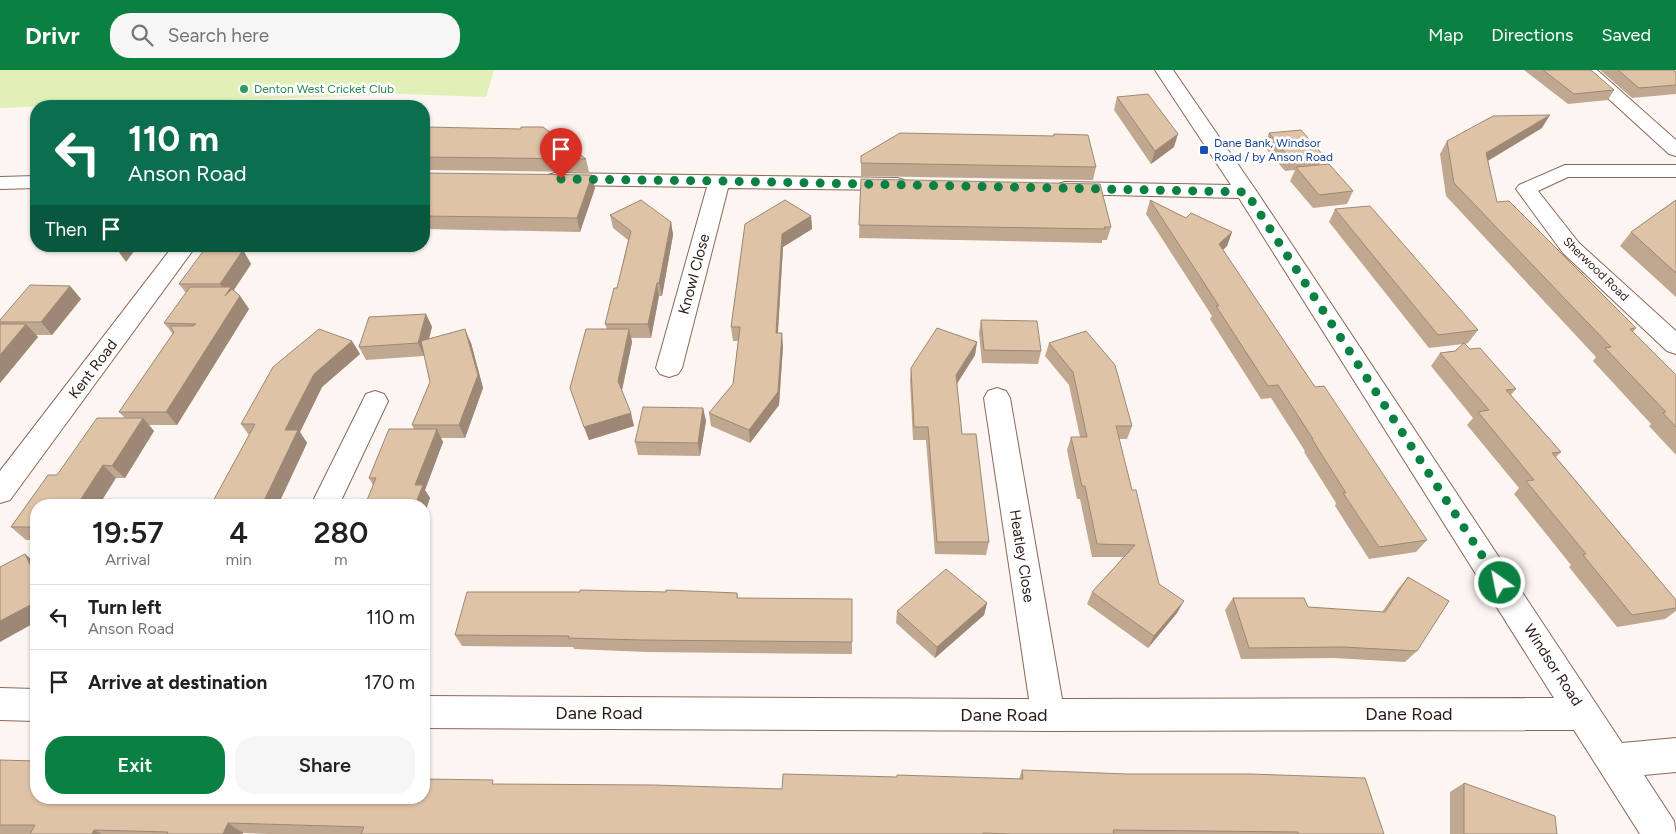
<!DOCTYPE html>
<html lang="en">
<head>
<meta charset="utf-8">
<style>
  :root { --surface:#fff; --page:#f6f6f6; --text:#202124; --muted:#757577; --line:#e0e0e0; --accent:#0b8043 }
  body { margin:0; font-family:Figtree,sans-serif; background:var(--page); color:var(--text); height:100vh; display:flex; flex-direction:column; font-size:19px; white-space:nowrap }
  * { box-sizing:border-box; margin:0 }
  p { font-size:16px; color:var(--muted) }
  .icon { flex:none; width:28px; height:28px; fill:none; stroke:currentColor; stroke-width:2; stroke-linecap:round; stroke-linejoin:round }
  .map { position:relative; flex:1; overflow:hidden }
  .details { position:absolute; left:30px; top:429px; width:400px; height:305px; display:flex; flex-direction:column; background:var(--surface); border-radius:20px; box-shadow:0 1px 4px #0004 }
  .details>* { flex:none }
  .guide { position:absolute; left:30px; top:30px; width:400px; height:152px; border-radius:20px; box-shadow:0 1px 4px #0004; background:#0b6e4f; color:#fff; overflow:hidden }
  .pin { position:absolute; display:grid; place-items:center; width:42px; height:42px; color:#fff; margin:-51px -21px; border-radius:50% 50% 50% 0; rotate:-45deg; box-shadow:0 0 5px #0007 }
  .pin .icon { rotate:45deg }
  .me { position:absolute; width:55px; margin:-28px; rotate:327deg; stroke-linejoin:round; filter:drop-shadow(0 0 4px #0008) }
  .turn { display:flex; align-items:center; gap:18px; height:105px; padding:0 15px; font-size:22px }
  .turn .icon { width:65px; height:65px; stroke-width:2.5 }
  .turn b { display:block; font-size:35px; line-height:42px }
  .then { display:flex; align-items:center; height:48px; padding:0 15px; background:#0003; gap:10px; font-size:19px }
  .eta { display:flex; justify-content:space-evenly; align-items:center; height:85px; text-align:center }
  .eta b { font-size:30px; font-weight:600; line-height:35px }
  .primary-button { display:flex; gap:10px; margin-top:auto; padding:10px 15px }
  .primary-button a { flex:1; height:58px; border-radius:20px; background:var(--accent); color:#fff; font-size:20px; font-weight:600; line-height:58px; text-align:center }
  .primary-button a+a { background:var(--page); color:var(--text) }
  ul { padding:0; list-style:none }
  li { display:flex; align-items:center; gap:15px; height:65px; padding:0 15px; border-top:1px solid var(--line) }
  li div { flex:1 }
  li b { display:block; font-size:19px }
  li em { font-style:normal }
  header { display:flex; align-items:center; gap:30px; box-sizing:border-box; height:70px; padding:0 25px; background:var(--accent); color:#fff }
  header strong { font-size:24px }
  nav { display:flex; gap:28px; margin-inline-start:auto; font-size:18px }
  .search { width:350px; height:45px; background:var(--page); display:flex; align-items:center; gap:12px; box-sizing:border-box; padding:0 18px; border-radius:20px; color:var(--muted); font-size:19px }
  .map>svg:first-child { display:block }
  .green { fill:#e1f0b6 }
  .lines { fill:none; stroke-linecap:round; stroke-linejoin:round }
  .minor-casing { stroke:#8b6859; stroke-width:2 }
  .minor { fill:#fff; fill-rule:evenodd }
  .wall { fill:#c0a890 }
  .shaded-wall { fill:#9c8875 }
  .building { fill:#dfc3a7; stroke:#9c8875 }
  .route { stroke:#0b8043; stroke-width:9; stroke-dasharray:0 16.2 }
  .leisure-dot { fill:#2e9e5b; stroke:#fff; stroke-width:2 }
  .transit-dot { fill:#1a4fb4; stroke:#fff; stroke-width:2 }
  .labels { text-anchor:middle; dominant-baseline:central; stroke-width:5; stroke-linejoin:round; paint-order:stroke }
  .far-leisure-label { font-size:12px; fill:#27864d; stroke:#fff; text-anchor:start }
  .far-transit-label { font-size:12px; fill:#164399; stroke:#fff; text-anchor:start }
  .far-street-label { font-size:12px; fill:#291b15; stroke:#fff }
  .street-label { font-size:15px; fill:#291b15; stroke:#fff }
  .near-street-label { font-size:18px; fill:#291b15; stroke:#fff }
</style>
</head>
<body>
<header>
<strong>Drivr</strong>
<div class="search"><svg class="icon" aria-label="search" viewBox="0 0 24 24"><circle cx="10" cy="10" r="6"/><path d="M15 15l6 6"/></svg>Search here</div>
<nav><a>Map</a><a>Directions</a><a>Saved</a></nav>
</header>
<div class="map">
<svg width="1676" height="764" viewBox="0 0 1676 764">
  <rect width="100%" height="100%" fill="#fdf5f2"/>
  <path class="green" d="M0,0H494L486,27L403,24L0,38Z"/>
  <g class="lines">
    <defs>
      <path id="minor" d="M1155,0H1173L1257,122L1622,673L1676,668V702L1644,705L1674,751L1676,764H1640L1574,660L1048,661L424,658V626L1029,629L984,328L988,321L997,318L1006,321L1010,328L1062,629L1554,628L1239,128L1065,124L1058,122L1055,118L1058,114L1065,112L1231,115Z
        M1577,0H1597L1676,70V86L1669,84Z
        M1565,95H1676V107H1568L1538,121L1579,173L1676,261V284L1667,281L1563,183L1516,119L1519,115Z
        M555,103L897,108L904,110L907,114L904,118L897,120L728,118L682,298L678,304L669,307L660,304L656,298L707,117L555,115L548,113L545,109L548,105Z
        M36,106V118L0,119V107Z
        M173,176H196L10,430L0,433V401Z
        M375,321L384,324L388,331L339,435H311L366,324Z
        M0,618L36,619V651L0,650Z"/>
    </defs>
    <use href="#minor" class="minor-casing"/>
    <use href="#minor" class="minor"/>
  </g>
  <path class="wall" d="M1524,0H1591L1614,20L1608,30L1568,34Z
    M1600,0H1673L1676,2V24L1632,28Z
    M1117,27L1174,77L1151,94L1114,40Z
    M424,57L586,89L589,102L424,100Z
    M1542,58L1488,91L1497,132L1636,258L1633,262L1676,305V385L1649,356L1651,354L1593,291L1596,287L1446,126L1440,84L1447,71Z
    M1269,63L1323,85L1319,95L1353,121L1347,134L1313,138L1290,111L1295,100L1285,101L1264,76Z
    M1054,64L1096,97L1093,110L861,106V86L1053,66Z
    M424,103L595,118L580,162L424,159Z
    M861,109L1111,157L1107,170H1102V173L859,168Z
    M1150,130L1186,148L1232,162L1227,176L1223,180L1315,317L1427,470L1416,482L1369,489L1335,436L1336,433L1304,382L1305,381L1271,328L1261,329L1210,249L1212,246L1146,144Z
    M1676,130V227L1620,176L1631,162Z
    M1335,139L1478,260L1468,273L1465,274L1470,279L1516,319L1511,325L1561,382L1556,387L1676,530V541L1665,549L1617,557L1569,497L1571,495L1514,424L1519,418L1467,355L1473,348L1431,296L1440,283L1455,281L1463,274L1429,278L1329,152Z
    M610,145L671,152L673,165L662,226H659L651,268H631L632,272L622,321L634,356L589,370L570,318L607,259L605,254L617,218L628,170L613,158Z
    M811,146L812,159L783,177L778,263L783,276L779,335L750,373L711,356L709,343L733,314L738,271H733L731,257L745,154Z
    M243,180L251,194L234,220L240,226L249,239L177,355H149L154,361L125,408H116L36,435V470H26L11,457L57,405L125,348L119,342L173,264L164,253L186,223L179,214Z
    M70,216L81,229L52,265H36L38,267L0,313V250Z
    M426,244L432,257L429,269L471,273L483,318L465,368H441L443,372L425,420L430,428L424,445V435L373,415L369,408L414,359L412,355L430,312L424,286L366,290L359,277Z
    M981,250L1041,281L1038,294L982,293L979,263Z
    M352,271L360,284L322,317L300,362L307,373L278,435H211L249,365L241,354Z
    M977,272L975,285L957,314L962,364L989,472L986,485L935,484L926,370H913L910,311L911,298Z
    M1049,273L1132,356L1127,369H1119L1132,420L1159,514L1177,543L1148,578L1087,534L1092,522L1124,487H1092L1080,429H1077L1067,380L1071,367H1080L1069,315L1045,286Z
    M703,338L706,351L700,386L638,385L635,372Z
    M1408,507L1417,581L1405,592L1333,588L1241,589L1225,540L1233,528L1308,537L1382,542L1398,519Z
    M666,522L737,523L738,528L852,572V584L646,582L574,579L573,577L462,576L455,565Z
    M987,533L984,545L935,588L896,553L897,541Z
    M0,690L36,728L496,714L782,719L897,707L1019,709L1022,700L1384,764H270L243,763V764H0Z
    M1464,713L1557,764H1450V722Z"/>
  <path class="shaded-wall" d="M1550,45L1542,58L1479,96L1486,83Z
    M1178,64L1174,77L1151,94L1155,81Z
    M592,105L595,118L580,162L577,148Z
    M811,146L812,159L783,177L777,276L776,263L782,164Z
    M671,152L673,165L662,226L659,213Z
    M1232,162L1227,176L1214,188L1219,174Z
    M118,176H138L126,192L116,178Z
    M243,180L251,194L233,221L240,226L249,239L177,355L166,342L227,224L220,214Z
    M657,213L659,226L651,268L648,254Z
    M70,216L81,229L52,265L41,252Z
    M426,244L432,257L424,286L418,273Z
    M26,254L38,267L0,313V285Z
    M465,259L471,273L483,318L465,368L459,355Z
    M629,259L632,272L621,324L618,311Z
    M782,263L783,276L779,335L750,373L749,360Z
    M352,271L360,284L322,317L300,362L307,373L278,435H262L285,360L314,304Z
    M977,272L975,285L954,318L956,305Z
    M703,338L706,351L700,386L698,373Z
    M631,343L634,356L589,370L584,357Z
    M143,348L154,361L125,408L112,396Z
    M437,359L443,372L425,420L430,428L424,445V435H415V415Z
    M103,395L116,408L99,435H77Z
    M25,484L36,493V507Z
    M1184,531L1177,543L1148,578L1154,566Z
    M36,532V552L0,572V551Z
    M987,533L984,545L935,588L937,577Z
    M228,753L243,763V764H223Z
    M94,760L102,764H92Z"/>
  <path class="building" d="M1543,0H1591L1614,20L1574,24Z
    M1618,0H1673L1676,2V15L1639,18Z
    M1148,24L1178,64L1155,81L1117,27Z
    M1550,45L1486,83L1497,132L1509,131L1636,258L1630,259L1676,305V357L1663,343L1666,342L1605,278L1611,277L1454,113L1447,71L1493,46Z
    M424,57L521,59V57H543L586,89L424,87Z
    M1301,60L1323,85L1290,88L1269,63Z
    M900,63L1054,66V64L1088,65L1096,97L861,93V86Z
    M1329,94L1353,121L1319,125L1296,97Z
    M424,103L592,105L577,148L424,146Z
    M861,109L1100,114L1111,157H1104L1105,159L859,155Z
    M641,130L671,152L659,213H657L648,254H605L614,218H617L631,161L610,145Z
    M785,130L811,146L782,164L776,263H782L778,322L749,360L709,343L733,314L740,257H731L745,154Z
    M1150,130L1186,148L1191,143L1232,162L1219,174L1315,317L1324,316L1427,470L1379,477L1343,423H1346L1312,369H1313L1278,315L1268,316L1216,236H1219Z
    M1676,130V203L1631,162Z
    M1370,136L1478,260L1438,265L1335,139Z
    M204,180H243L220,214H179Z
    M30,215L70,216L41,252H0V250Z
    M190,217H231L225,226L232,219L240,226L166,342H119L174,262L170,256H193L196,254L164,253Z
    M426,244L418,273L359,277L369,247Z
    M981,250L1037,251L1041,281L984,280Z
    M0,254H26L0,285Z
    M937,258L977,272L956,305L962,364H976L989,472H937L928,357H914L911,298Z
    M319,259L352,271L314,304L285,360H298L262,435H211L255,354H241L273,297Z
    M465,259L478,305L459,355H412L430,312L421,271Z
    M586,259H629L618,311L631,343L584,357L570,318Z
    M1086,261L1115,295L1132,356H1116L1132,420H1136L1159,514L1184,531L1154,566L1092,522L1135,475L1097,474L1085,416H1082L1071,367H1087L1073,302L1049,273Z
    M1464,273L1470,279L1480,278L1516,319L1506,320L1561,382L1552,383L1676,530V538L1632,545L1583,485L1586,484L1526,411L1534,410L1478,342L1489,340L1440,283L1455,281Z
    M643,337L703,338L698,373L635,372Z
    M97,348H143L112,396L103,395L77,435H36V457H11L48,405H57Z
    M389,359H437L415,415H423L415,435H365L376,408H369Z
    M25,484L36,507V532L0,551V497Z
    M946,499L987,533L937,577L897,541Z
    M1408,507L1449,531L1417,581L1343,577L1249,578L1233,528H1304L1308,537L1385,542Z
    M580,520L666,522V520L737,523V528L852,529V572L642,570L568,568L569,566L455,565L467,522H580Z
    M0,690L36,691V728H424V709L493,710L492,714L653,715L782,719L783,704L897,707V705L1023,709L1022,700L1127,704H1250L1365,708L1384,764H1298V762L1113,760L1114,764H1012L983,763V764H361L364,757L228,753L223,764H167L168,762L94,760L92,764H30L35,755H0Z
    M1464,713L1555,746L1557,764H1464Z"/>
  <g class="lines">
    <path class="route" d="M561,109L719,111L1246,122L1500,513"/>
  </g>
  <circle class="leisure-dot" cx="244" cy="19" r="5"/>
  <rect class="transit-dot" x="1199" y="75" width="10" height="10" rx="2.5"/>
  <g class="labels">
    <g class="far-leisure-label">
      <text x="254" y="19">Denton West Cricket Club</text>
    </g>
    <g class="far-transit-label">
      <text x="1214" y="73">Dane Bank, Windsor<tspan x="1214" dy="14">Road / by Anson Road</tspan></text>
    </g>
    <g class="far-street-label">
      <text transform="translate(1596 199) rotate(44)">Sherwood Road</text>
    </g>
    <g class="street-label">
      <text transform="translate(694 204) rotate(-75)">Knowl Close</text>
      <text transform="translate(93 299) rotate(-53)">Kent Road</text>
      <text transform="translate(1022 486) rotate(81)">Heatley Close</text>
      <text transform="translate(1553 595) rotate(57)">Windsor Road</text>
    </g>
    <g class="near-street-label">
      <text x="599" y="643">Dane Road</text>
      <text x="1409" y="644">Dane Road</text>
      <text x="1004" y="645">Dane Road</text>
    </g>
  </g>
</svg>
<div class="pin" style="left:561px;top:109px;background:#d93025"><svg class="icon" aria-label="arrive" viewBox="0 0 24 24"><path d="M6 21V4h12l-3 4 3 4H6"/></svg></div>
<svg class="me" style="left:1500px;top:513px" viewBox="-20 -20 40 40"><circle r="17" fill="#0b8043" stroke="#fff" stroke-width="3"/><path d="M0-11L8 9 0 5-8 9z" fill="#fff"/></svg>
<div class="guide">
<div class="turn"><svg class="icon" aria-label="left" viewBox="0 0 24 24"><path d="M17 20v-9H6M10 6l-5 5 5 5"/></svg><div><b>110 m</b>Anson Road</div></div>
<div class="then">Then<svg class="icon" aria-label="arrive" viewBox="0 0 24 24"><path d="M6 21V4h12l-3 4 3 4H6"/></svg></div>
</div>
<section class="details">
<div class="eta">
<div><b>19:57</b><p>Arrival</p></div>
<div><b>4</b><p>min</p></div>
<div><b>280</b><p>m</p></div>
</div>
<ul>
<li><svg class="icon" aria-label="left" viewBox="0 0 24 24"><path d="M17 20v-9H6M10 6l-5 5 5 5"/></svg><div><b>Turn left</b><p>Anson Road</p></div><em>110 m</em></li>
<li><svg class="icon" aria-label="arrive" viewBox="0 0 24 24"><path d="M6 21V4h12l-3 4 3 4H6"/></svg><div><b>Arrive at destination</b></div><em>170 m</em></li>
</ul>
<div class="primary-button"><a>Exit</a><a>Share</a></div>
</section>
</div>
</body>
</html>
